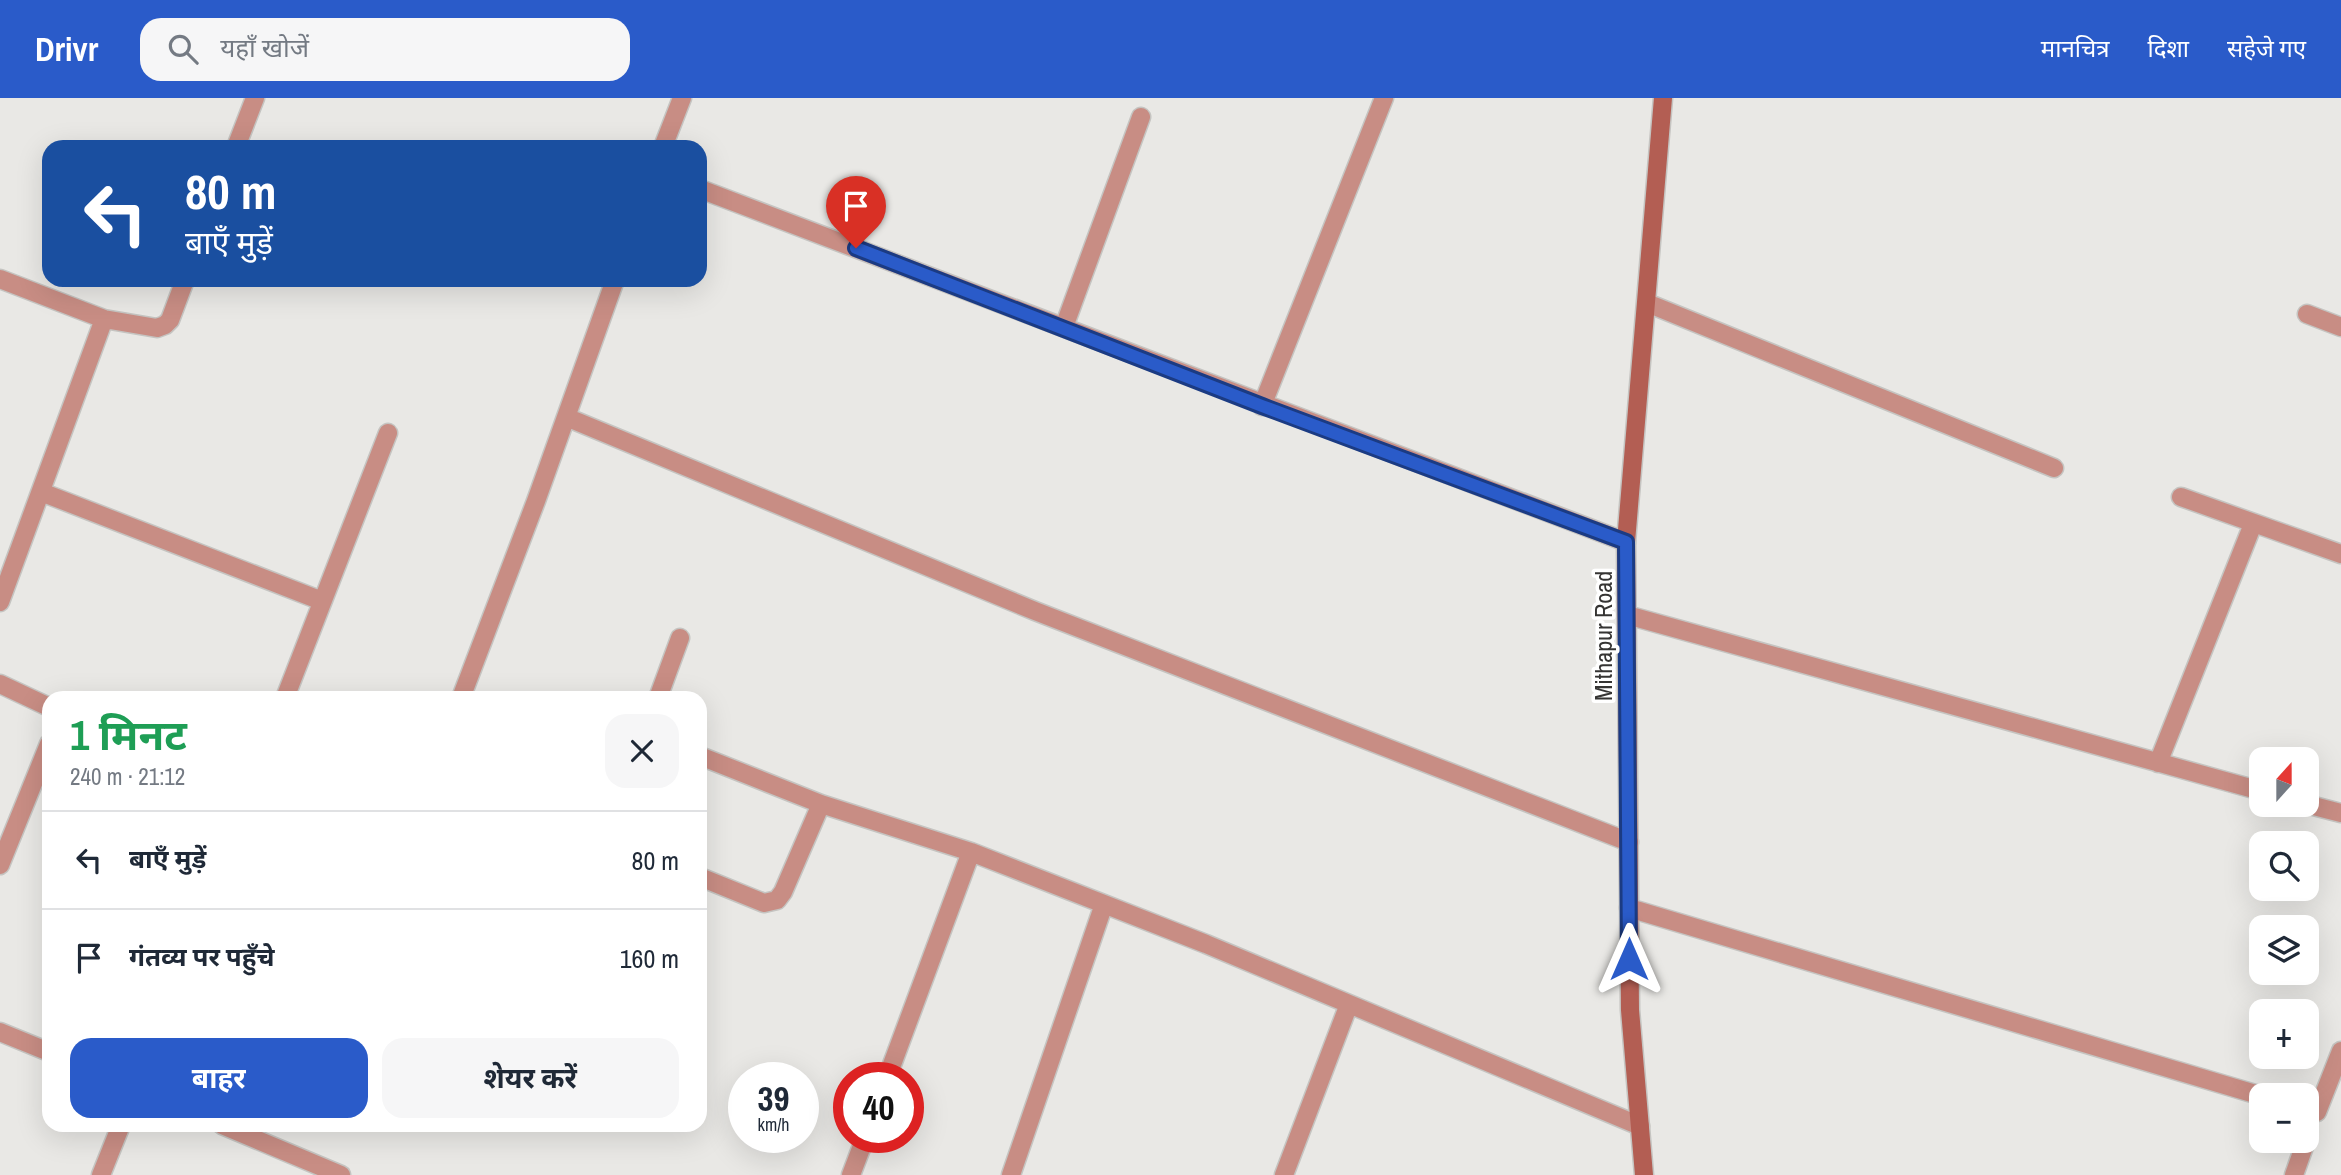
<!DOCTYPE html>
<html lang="hi">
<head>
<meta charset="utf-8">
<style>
  :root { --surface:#fff; --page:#f6f6f7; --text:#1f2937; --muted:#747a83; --line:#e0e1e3; --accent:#2a5bc9 }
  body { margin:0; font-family:"Archivo Narrow","Noto Sans Devanagari",sans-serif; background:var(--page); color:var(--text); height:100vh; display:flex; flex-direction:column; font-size:26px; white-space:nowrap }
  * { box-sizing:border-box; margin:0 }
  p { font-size:23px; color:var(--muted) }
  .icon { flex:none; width:38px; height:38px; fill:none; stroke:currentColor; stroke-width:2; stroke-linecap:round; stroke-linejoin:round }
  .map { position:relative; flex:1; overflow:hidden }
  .side { position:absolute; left:42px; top:593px; width:665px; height:441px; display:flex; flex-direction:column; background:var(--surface); border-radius:21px; box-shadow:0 7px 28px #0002 }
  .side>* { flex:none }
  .top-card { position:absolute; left:42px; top:42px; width:665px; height:147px; border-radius:21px; box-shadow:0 7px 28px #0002; background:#1a4fa0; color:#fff; overflow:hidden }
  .needle { width:46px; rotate:21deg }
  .tools { position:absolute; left:2249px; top:649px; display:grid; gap:14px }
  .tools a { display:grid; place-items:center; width:70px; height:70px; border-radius:14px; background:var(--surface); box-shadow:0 7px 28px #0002; font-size:35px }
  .speed { position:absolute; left:728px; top:964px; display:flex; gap:14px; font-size:35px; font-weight:700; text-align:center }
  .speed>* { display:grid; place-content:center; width:91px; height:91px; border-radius:50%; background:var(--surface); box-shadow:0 7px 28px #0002; line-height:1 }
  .speed small { font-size:18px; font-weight:400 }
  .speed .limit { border:10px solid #d22; background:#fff; color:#111 }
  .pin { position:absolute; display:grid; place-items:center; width:60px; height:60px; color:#fff; margin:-72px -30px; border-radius:50% 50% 50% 0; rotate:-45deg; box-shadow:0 0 7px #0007 }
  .pin .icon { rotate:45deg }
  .me { position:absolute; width:77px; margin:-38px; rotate:0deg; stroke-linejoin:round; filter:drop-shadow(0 0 5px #0008) }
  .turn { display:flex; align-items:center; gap:24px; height:147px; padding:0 28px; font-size:32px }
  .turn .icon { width:91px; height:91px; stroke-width:2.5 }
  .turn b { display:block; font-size:49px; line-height:60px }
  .round { display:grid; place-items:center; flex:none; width:74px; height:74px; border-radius:21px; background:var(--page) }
  .summary { display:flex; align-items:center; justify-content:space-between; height:119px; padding:0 28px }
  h1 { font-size:42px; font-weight:700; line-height:52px; color:#1e9e55 }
  .primary-button { display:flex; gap:14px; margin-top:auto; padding:14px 28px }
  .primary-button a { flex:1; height:80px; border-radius:21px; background:var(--accent); color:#fff; font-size:28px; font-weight:700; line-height:80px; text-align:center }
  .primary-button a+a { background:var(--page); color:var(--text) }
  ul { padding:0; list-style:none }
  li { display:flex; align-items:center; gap:21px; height:98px; padding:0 28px; border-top:2px solid var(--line) }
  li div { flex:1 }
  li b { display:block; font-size:26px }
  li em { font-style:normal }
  header { display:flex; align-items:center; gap:42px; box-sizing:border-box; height:98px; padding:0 35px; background:var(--accent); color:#fff }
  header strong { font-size:33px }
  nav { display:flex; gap:38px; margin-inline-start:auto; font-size:24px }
  .search { width:490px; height:63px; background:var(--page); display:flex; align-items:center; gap:18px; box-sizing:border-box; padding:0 24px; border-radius:21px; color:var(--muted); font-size:26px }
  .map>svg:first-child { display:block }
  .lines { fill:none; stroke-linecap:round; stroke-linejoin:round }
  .lane-casing { stroke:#c5c4c1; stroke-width:21 }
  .street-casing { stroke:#c5c4c1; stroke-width:21 }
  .secondary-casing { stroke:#c5c4c1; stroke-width:21 }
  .lane { stroke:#c88d84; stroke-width:18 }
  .street { stroke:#c88d84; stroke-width:18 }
  .secondary { stroke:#b35e53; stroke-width:18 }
  .route-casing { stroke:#1b3b83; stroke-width:18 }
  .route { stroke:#2a5bc9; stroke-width:12 }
  .labels { text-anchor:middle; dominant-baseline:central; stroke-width:7; stroke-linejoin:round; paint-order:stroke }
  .street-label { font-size:24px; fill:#353433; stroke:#fff }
</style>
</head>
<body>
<header>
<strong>Drivr</strong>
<div class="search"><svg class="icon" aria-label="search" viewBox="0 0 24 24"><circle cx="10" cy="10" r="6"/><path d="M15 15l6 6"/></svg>यहाँ खोजें</div>
<nav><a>मानचित्र</a><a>दिशा</a><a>सहेजे गए</a></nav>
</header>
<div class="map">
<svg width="2341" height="1077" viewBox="0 0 2341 1077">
  <rect width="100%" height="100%" fill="#e9e8e5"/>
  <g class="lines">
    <defs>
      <path id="lane" d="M1647,205L2054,370"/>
      <path id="street" d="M236,49L255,0
        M663,49L682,0
        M700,91C1009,208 1317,328 1626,444
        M0,181L104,221L157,230L165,227L170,222L185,182
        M2307,216L2341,229
        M1064,229L1141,19
        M1262,308L1384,0
        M566,319L1035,513L1629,744
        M41,394L322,503
        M2181,399L2341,456
        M0,504L104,221
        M1627,517L2261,693
        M0,586L49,609
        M285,600L388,335
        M461,600L536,403L615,182
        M658,600L680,540
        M700,658L821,706L971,754L1206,846L1640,1028
        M2158,665L2253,426
        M2306,706L2341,715
        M0,767L49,646
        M700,779L764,805L777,802L783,794L821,706
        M1629,810L2262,998
        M0,934L49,954
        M887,980L971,754
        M2306,1011L2317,1014L2341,953
        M222,1027L341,1077
        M101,1077L121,1027
        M851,1077L865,1040
        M1011,1077L1104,806
        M1284,1077L1349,906
        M2294,1077L2306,1043"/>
      <path id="secondary" d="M1644,1077L1630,912L1626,444L1663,0"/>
    </defs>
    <use href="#lane" class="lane-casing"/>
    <use href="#street" class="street-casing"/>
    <use href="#secondary" class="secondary-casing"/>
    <use href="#lane" class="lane"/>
    <use href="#street" class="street"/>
    <use href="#secondary" class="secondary"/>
  </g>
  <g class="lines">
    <defs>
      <path id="route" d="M856,150L1262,308L1626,444L1629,861"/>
    </defs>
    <use href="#route" class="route-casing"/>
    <use href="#route" class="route"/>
  </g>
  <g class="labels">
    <g class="street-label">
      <text transform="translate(1603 538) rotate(-90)">Mithapur Road</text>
    </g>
  </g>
</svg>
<div class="tools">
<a><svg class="needle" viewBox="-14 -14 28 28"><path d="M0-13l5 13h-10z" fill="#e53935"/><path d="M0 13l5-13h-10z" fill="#747a83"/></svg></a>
<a><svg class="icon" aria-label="search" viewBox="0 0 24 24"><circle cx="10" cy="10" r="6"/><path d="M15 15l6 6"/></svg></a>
<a><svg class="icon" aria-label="layers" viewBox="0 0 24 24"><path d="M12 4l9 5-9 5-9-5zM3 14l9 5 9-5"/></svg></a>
<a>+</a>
<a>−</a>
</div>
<div class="speed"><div>39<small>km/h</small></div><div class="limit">40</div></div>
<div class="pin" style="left:856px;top:150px;background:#d93025"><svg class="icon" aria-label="arrive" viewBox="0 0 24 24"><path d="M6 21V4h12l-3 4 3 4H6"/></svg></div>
<svg class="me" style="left:1629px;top:861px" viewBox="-20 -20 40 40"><path d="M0-17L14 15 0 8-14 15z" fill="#2a5bc9" stroke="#fff" stroke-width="4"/></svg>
<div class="top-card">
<div class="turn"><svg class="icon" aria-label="left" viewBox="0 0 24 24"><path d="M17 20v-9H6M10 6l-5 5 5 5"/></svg><div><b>80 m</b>बाएँ मुड़ें</div></div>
</div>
<section class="side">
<div class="summary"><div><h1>1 मिनट</h1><p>240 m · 21:12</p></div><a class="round"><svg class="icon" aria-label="close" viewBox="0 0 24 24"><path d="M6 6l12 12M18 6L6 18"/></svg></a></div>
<ul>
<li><svg class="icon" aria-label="left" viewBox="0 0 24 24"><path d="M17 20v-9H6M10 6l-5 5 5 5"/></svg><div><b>बाएँ मुड़ें</b></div><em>80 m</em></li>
<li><svg class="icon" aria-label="arrive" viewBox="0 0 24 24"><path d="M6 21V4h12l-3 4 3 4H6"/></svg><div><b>गंतव्य पर पहुँचे</b></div><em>160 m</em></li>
</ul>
<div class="primary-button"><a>बाहर</a><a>शेयर करें</a></div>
</section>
</div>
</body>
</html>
